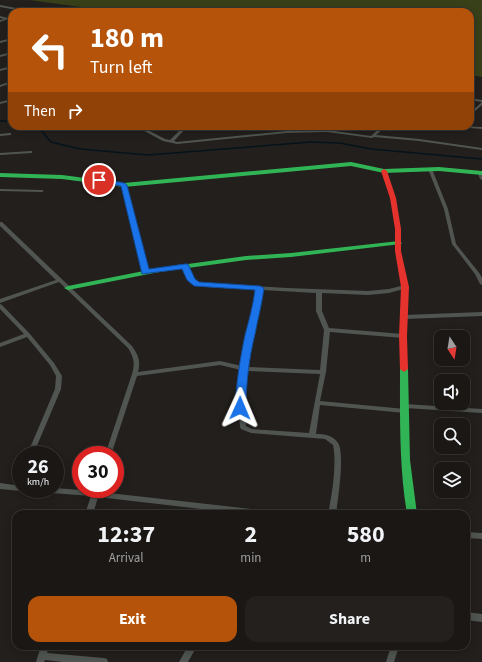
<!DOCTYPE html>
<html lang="en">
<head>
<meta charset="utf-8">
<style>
  :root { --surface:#1a1715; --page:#23201e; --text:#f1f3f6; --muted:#9f9fa0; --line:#383634; --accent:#b45309 }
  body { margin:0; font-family:"Source Sans 3",sans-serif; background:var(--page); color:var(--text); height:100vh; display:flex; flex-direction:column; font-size:15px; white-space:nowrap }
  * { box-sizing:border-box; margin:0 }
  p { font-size:13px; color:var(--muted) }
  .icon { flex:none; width:22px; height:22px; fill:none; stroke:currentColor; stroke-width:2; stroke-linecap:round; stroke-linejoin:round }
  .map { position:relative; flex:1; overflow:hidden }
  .sheet { position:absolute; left:12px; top:510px; width:458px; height:140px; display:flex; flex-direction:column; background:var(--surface); border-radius:12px; box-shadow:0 2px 10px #0003,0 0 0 1px var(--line) }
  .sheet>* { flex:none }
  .top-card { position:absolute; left:8px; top:8px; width:466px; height:122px; border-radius:12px; box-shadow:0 2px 10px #0003,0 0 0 1px var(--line); background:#b45309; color:#fff; overflow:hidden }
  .needle { width:26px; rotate:168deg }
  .fabs { position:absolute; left:434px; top:330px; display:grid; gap:8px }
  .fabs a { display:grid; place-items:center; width:36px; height:36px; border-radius:8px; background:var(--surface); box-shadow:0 2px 10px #0003,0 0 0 1px var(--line); font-size:20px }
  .speed { position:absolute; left:12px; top:446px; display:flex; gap:8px; font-size:20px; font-weight:700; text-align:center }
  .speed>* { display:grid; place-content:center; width:52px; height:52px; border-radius:50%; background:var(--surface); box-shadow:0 2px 10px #0003,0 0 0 1px var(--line); line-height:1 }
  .speed small { font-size:10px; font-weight:400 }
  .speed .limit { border:6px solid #d22; background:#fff; color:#111 }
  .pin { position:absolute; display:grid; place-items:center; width:34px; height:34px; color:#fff; margin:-17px; border:2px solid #fff; border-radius:50%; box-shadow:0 1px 4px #0007 }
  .me { position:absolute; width:44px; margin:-22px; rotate:1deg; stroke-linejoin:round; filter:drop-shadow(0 0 3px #0008) }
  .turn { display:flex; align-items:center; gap:14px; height:84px; padding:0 16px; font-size:18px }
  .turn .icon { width:52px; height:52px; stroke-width:2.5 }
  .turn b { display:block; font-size:28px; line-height:34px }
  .then { display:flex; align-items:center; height:38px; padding:0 16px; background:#0003; gap:8px; font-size:15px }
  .eta { display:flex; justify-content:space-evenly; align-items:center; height:68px; text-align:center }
  .eta b { font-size:24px; font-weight:700; line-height:28px }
  .cta { display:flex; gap:8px; margin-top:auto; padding:8px 16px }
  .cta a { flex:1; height:46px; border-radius:12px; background:var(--accent); color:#fff; font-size:16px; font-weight:700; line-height:46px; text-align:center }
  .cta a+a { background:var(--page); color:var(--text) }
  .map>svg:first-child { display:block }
  .green { fill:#384019 }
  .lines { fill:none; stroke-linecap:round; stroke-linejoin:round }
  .stream { stroke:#05141b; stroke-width:1.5 }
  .street { fill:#505552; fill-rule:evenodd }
  .fast { fill:#30b455; fill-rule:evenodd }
  .jam { fill:#e5322d; fill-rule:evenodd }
  .route { fill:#1a73e8; stroke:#114b97 }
</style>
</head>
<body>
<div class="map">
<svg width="482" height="662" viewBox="0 0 482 662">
  <rect width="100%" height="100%" fill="#221f1c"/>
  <path class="green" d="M29,0H482V77L470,75V12H117Z"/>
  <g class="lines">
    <path class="stream" d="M0,121H12
      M32,126L40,129L51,142L80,149L148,155L311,142L340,143L371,149L482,159"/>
    <path class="street" d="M0,5L32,11L33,12H28L0,7Z
      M0,16L8,18V19L0,22V20L4,19L0,18Z
      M12,38V40L0,43V41Z
      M12,52V54L0,57V55Z
      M12,66V68L0,71V69Z
      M12,81V83L0,87V85Z
      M470,98L482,100V105L473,113L471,112L472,111L482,102L470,100Z
      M12,99V101L0,104V102Z
      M135,126H140L165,139L170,140L184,126H188L174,141L177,142L287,131L327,130L371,136L382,126H386L376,135L419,139L482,148V150L419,141L374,137L372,138L327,132L287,133L177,144L163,141Z
      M455,126L482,127V129L457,127Z
      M10,133H11V135L0,136V134Z
      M31,151H32V153L0,155V153Z
      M429,168H430L432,169L448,209L456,244L480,274L482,278V285L480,284L475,274L452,244L444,209L428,169Z
      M479,172L482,173V180L480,179L478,173Z
      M123,184H125L126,185L147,272V273H143V272L122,185Z
      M0,189L42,190L44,191L42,192L0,191Z
      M0,222H2L132,346C138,355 141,360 138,372L220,361L242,366L257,290L206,287L191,284L183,266V265H187L195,282L206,283L287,288L368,291L389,289L405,285L407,286L408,287L407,288L389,293L368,295L322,293V311L329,328L403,334L406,336L403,338L330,332L326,372L320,401L405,409H407L408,411L407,413H405L320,405L316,434C324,434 333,435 338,443C345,453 338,500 336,514H328C332,495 337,464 333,445L325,439L251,433L241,429L240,427C238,408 238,389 241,370L220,365L137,376L111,455H105L132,374C135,363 134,358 128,348L59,282L0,303V299L56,280L0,226ZM262,290L316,293V311L324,330L320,370L247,367ZM247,371L320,374L309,433L252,429L246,426C244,407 244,389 247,371Z
      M0,304L2,305L30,334L54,363L62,376L61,389L33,455H27L55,389L56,376L50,365L27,337L0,347V343L24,334L0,309Z
      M482,312V316L405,319L402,317L405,315Z
      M403,404H405L482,409V413L405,408H403L402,406Z
      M21,474L20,485L21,489H24L23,490L21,491L0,489V483L14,485L19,475Z
      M55,488L93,491L94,489H100V492L269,511L272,512L273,514H244L98,497L93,514H85L91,496L38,492L36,491L35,489H55Z
      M466,532L482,533V539L466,538Z
      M466,612L482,614V622L466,620Z
      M41,646H49L47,653L104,658L107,659L108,662H63L45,660L44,662H36Z
      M188,646H197L188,662H179Z
      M391,646H399L394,662H386Z"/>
    <path class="fast" d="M351,162L384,169L439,167L482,171V175L439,171L384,173L351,166L124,187L62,179L0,177V173L62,175L124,183Z
      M399,241L402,243L401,244L291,257L246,260L159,272L68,290L64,288L68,286L159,268L246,256L291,253Z
      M404,366L408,369L410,460L417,514H407C399,466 400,418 400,369Z"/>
    <path class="jam" d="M384,169L387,171L396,198L401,229V251L409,287L407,336L408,369L404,372L400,369L399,336L401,287L395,251V229L390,198L381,171Z"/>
  </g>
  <path class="route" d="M99,178L124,183L127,185L149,269L185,264H188L195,279L199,282L260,286L264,288C262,304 258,318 255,334C249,358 246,384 246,408L244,411H237L235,408C236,384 240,359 245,335C249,320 253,306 255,290L194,286L187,280L182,269L142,274L121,186L97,182V179Z"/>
</svg>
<div class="fabs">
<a><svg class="needle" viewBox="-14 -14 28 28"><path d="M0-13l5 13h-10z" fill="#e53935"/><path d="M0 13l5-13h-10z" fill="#9f9fa0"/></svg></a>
<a><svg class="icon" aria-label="sound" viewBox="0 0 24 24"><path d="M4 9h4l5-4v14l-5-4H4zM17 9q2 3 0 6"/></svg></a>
<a><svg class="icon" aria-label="search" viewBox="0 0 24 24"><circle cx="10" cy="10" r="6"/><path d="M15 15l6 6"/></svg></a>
<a><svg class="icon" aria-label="layers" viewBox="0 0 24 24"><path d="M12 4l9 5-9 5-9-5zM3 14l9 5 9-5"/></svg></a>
</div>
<div class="speed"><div>26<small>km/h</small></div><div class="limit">30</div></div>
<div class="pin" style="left:99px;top:180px;background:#d93025"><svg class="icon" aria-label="arrive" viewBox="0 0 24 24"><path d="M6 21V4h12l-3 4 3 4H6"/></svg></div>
<svg class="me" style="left:240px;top:408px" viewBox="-20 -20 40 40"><path d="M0-17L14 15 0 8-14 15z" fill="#1a73e8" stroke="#fff" stroke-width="4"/></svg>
<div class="top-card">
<div class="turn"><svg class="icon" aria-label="left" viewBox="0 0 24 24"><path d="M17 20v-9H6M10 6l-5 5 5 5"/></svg><div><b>180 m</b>Turn left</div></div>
<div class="then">Then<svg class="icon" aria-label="right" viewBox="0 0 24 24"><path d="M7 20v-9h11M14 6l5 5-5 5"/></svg></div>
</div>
<section class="sheet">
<div class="eta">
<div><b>12:37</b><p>Arrival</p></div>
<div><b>2</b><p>min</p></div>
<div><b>580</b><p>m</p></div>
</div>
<div class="cta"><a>Exit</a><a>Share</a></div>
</section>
</div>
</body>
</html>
